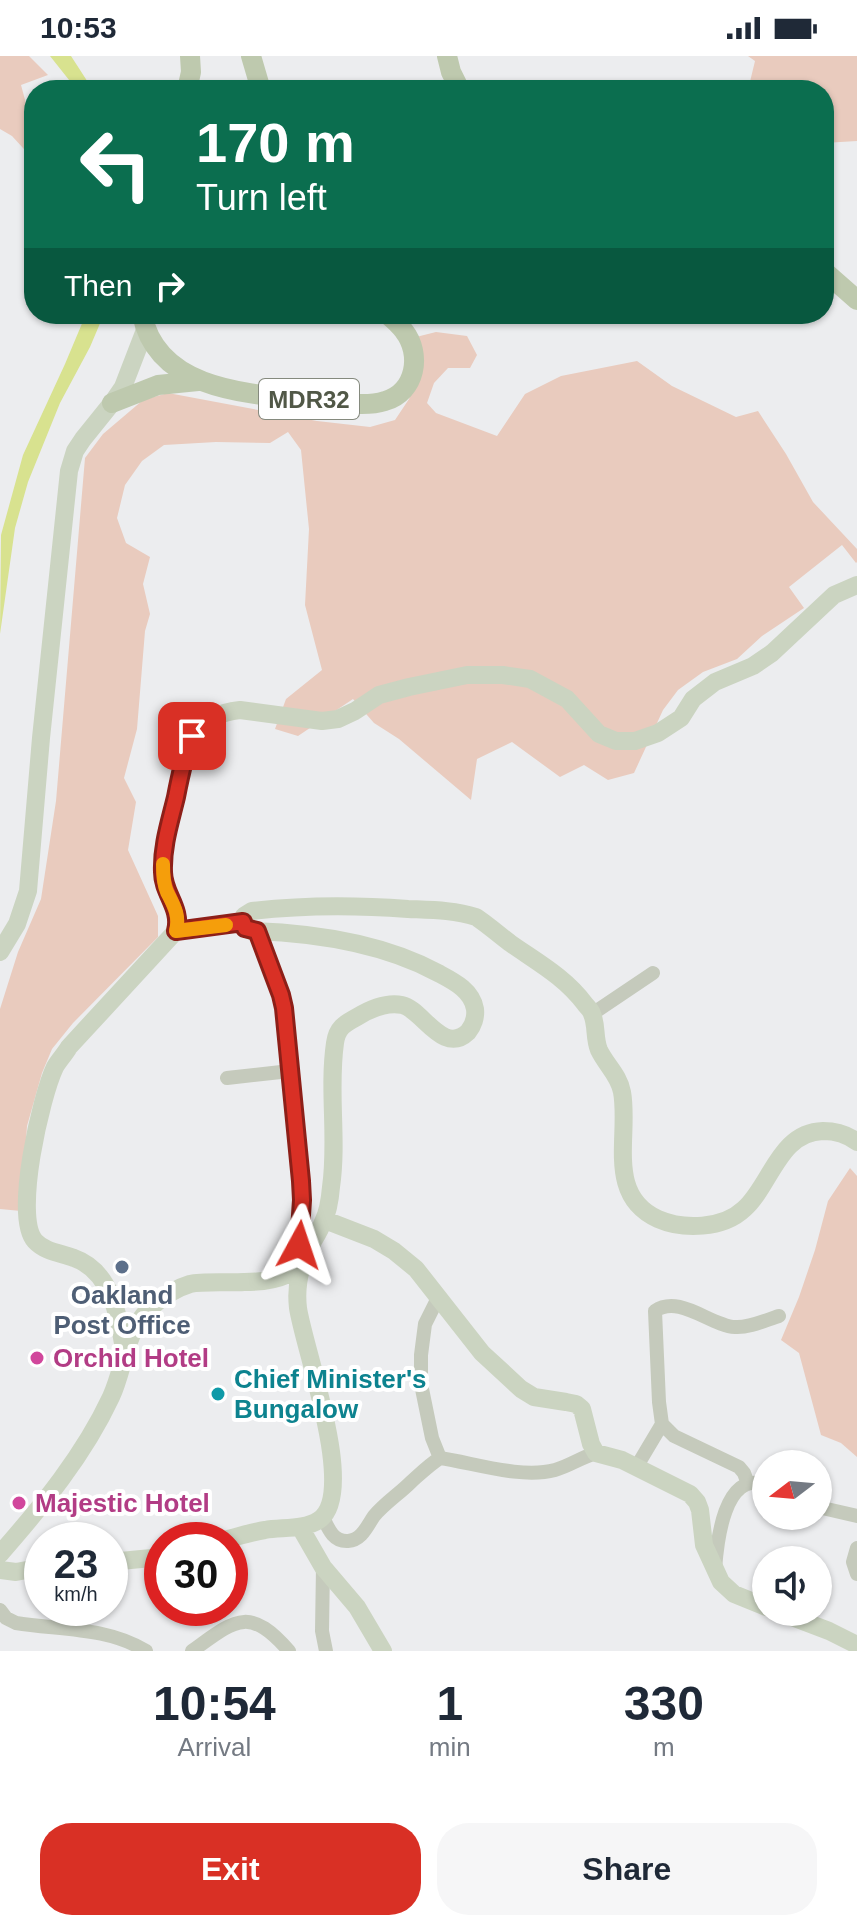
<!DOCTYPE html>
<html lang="en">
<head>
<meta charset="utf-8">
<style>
  :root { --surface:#fff; --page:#f6f6f7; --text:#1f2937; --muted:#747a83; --accent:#d93025 }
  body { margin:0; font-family:Helvetica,sans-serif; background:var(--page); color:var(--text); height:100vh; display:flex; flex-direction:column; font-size:30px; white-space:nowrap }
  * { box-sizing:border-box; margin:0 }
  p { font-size:26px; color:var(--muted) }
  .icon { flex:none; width:44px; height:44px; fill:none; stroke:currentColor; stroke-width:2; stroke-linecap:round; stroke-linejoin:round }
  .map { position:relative; height:1595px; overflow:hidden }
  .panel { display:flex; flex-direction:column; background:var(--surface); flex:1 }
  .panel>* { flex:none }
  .top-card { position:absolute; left:24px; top:24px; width:810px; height:244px; border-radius:32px; box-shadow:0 2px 6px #0004; background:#0b6e4f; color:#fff; overflow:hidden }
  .needle { width:52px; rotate:254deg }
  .buttons { position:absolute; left:752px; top:1394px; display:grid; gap:16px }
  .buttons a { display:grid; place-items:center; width:80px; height:80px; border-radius:50%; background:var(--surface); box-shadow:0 2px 6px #0004; font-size:40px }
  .speed { position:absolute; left:24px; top:1466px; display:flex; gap:16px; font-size:40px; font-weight:700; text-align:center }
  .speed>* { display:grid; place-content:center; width:104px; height:104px; border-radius:50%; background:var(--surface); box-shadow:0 2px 6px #0004; line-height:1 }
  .speed small { font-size:20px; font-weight:400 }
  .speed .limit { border:12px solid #d22; background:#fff; color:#111 }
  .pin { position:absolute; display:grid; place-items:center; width:68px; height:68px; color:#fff; margin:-34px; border-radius:16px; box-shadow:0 4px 12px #0006 }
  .me { position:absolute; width:88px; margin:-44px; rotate:5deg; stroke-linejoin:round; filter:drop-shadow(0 0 6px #0008) }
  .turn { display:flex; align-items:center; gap:28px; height:168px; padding:0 40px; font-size:36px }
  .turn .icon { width:104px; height:104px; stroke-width:2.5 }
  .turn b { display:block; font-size:56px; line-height:68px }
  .then { display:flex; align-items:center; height:76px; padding:0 40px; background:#0003; gap:16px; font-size:30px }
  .eta { display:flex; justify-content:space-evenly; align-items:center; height:136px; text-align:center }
  .eta b { font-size:48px; font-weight:700; line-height:56px }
  .cta { display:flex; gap:16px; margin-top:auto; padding:16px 40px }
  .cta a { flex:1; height:92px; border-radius:32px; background:var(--accent); color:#fff; font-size:32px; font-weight:700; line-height:92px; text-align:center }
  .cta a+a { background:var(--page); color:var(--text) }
  .status { display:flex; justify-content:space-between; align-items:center; height:56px; padding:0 40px; background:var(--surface); direction:ltr }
  .status svg { height:22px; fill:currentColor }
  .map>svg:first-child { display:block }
  .green { fill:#e9cbbe }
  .water { fill:#d8e28f }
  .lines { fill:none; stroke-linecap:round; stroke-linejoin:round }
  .street { stroke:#c5cabc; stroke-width:14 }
  .secondary { stroke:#cbd4c1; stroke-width:18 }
  .primary { stroke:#bec9ae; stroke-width:20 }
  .route-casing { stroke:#8d1f18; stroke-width:20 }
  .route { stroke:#d93025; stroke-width:14 }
  .slow { stroke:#f59e0b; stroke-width:14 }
  .service-dot { fill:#5c6f8a; stroke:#fff; stroke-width:3 }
  .hotel-dot { fill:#d1479c; stroke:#fff; stroke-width:3 }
  .culture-dot { fill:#0f9aa8; stroke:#fff; stroke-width:3 }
  .labels { text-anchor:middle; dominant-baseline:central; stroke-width:8; stroke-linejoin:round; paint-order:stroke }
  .shield { fill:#fff; stroke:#858a7e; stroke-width:2 }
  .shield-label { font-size:24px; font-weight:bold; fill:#515847 }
  .service-label { font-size:26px; font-weight:bold; fill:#4e5e75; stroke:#fff }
  .hotel-label { font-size:26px; font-weight:bold; fill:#b23c85; stroke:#fff; text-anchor:start }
  .culture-label { font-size:26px; font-weight:bold; fill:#0d838f; stroke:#fff; text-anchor:start }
</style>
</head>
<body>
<div class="status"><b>10:53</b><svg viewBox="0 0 49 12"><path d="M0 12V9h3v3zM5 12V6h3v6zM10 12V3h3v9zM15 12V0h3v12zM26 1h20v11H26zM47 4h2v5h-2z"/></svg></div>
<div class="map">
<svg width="857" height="1595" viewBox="0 0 857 1595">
  <rect width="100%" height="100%" fill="#ecedef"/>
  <path class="green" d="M0,0H29L48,19L21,29L34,77V104L12,80L0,73Z
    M748,0H857V85L824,87V34H748L755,5Z
    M436,276L467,280L477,299L470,312H448L434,327L427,347L436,357L497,380L525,338L561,320L637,305L672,330L736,361L758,355L786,398L813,446L857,493V506L856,507L842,489L789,531L804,552L762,580L737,603L703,616L678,634L663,654L634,717L608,724L584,709L560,721L512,686L477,703L471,744L399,683L374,667L353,643L298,680L275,673L286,643L322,614L305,549L309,473L301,394L288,376L270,387L216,386L164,389L142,405L125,429L117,462L126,487L150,501L143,528L150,558L145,575L137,673L124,722L136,746L128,794L158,860V881L73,967L52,993L42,1017L27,1070L21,1155L0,1153V953L18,896L41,843L56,745L85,402L103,378L143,344L168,337L317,365L370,371L395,364L409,343L418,320L416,281Z
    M850,1112L857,1120V1401L841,1387L821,1379L799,1297L781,1284L799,1241L815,1194L828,1145Z"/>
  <path class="water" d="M50,0H71L93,34H77Z
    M86,258H104L90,291L60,347L28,426L15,472L0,578L1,479L23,399L65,308Z"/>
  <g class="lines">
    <path class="street" d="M257,875L281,939L284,952L302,1144L301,1167L295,1213
      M592,958L653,917
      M227,1022L290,1015
      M438,1242L425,1268L421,1299V1328L432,1382L440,1402C474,1407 521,1423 555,1414C569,1410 582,1401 596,1397
      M637,1410L662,1368
      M748,1428L744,1417L739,1411L674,1380L662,1368L659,1346L655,1255C679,1238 711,1270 735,1271C749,1272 766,1264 779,1260
      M818,1451L857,1460
      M323,1461C328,1472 333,1486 348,1485C362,1484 367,1470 374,1460C385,1447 399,1438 411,1426C421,1417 429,1409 440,1402
      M857,1492L853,1506L857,1518
      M323,1511L322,1575L326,1595
      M715,1513C717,1487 724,1413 766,1429
      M0,1554L6,1562L16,1567C59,1574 108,1571 146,1595
      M192,1595C235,1564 249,1549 289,1595"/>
    <path class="secondary" d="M176,875L243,866
      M0,896L17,868L28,835L41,682L69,415L75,395L83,383L112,347L123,331L145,274
      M325,1164L374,1183L394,1195L416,1213L482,1297L521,1333L534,1341L566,1346L576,1348L582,1353L591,1388L596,1397L622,1404L690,1438L697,1446L700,1454L704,1489L721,1526L734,1538L766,1551
      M124,1294C119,1260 111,1215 74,1202C61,1197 45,1196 35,1185C13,1161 41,1040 55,1011C59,1004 65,998 69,991L176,875C182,854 166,843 163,823C159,795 170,766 176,739C181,720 182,696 193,680C204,663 220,656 240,654L322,665L338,663L355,655L379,639L409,631L467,619H503L530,623L567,643L599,678L616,685H635L658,677L681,662L693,643L715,626L753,610L772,597L834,539L857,529
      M300,1471L323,1511L357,1551L383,1595
      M224,1484C237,1481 251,1476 265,1474C282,1471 304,1474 319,1464C358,1438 304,1293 298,1252C296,1235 298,1220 304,1204
      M0,1498C42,1450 84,1399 111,1341C125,1311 124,1278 149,1253C160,1243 176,1232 190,1228C203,1225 229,1227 244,1226C258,1226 273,1225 286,1219C299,1213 305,1200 312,1187C316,1180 320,1174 323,1166C328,1156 330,1143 331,1131C338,1083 328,1035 335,987C337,972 344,968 357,961C370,953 387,946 402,949C422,953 443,1000 468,976C473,970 476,961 475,953C472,934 453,925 438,917C382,887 314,877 251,875L245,872L243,866L244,860L252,855C303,849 356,849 408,853C431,854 454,854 476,861C488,869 498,878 510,887C537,906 565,921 585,948C587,951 591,954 592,958C597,969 594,982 599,994C606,1009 619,1019 622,1036C630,1079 605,1139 658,1163C683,1174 723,1173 744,1153C771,1129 779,1076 823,1075C835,1075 848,1079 857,1086
      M110,1506L162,1501
      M0,1514L16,1516L42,1511
      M779,1556L829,1575L857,1589"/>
    <path class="primary" d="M251,0L261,34
      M447,0L451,16L460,34
      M187,34L191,16L190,0
      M824,215L857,244
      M142,258C157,335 249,338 313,344C336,345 363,352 385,345C416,336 422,298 404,275C399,268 393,263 387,258
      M112,347L158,329L198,325"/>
  </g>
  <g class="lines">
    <defs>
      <path id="route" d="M192,680C184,700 180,720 176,741C170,766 162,790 163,816C163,838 182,852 176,875L243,866L245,872L257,875L281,939L284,952L301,1125L302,1144L299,1189"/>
    </defs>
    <use href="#route" class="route-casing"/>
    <use href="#route" class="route"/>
    <path class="slow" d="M163,808C163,817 163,827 167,836C174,850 180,859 176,875L226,869"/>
  </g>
  <circle class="service-dot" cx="122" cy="1211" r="8"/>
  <g class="hotel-dot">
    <circle cx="37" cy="1302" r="8"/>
    <circle cx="19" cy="1447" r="8"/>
  </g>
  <circle class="culture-dot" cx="218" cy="1338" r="8"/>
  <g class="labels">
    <rect class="shield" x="259" y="323" width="100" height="40" rx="6"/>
    <g class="shield-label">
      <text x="309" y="343">MDR32</text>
    </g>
    <g class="service-label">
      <text x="122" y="1239">Oakland<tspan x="122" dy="30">Post Office</tspan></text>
    </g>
    <g class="hotel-label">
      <text x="53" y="1302">Orchid Hotel</text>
      <text x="35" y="1447">Majestic Hotel</text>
    </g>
    <g class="culture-label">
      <text x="234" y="1323">Chief Minister's<tspan x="234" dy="30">Bungalow</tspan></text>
    </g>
  </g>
</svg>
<div class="buttons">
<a><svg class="needle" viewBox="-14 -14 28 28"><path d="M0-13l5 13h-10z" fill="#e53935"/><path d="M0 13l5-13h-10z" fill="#747a83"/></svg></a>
<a><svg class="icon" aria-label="sound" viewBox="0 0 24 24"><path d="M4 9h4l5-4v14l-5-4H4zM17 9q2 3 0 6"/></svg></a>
</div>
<div class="speed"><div>23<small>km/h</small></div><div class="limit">30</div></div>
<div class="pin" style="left:192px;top:680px;background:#d93025"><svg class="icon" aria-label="arrive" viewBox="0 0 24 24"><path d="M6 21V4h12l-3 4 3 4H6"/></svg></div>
<svg class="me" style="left:299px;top:1189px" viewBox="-20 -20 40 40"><path d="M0-17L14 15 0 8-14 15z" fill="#d93025" stroke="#fff" stroke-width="4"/></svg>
<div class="top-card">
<div class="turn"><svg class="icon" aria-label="left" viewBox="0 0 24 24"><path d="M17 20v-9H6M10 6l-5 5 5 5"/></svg><div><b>170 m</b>Turn left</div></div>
<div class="then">Then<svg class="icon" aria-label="right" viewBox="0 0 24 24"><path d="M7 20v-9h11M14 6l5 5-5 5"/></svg></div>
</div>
</div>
<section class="panel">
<div class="eta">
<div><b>10:54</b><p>Arrival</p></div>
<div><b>1</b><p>min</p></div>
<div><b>330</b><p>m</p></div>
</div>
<div class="cta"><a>Exit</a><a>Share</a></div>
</section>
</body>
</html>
